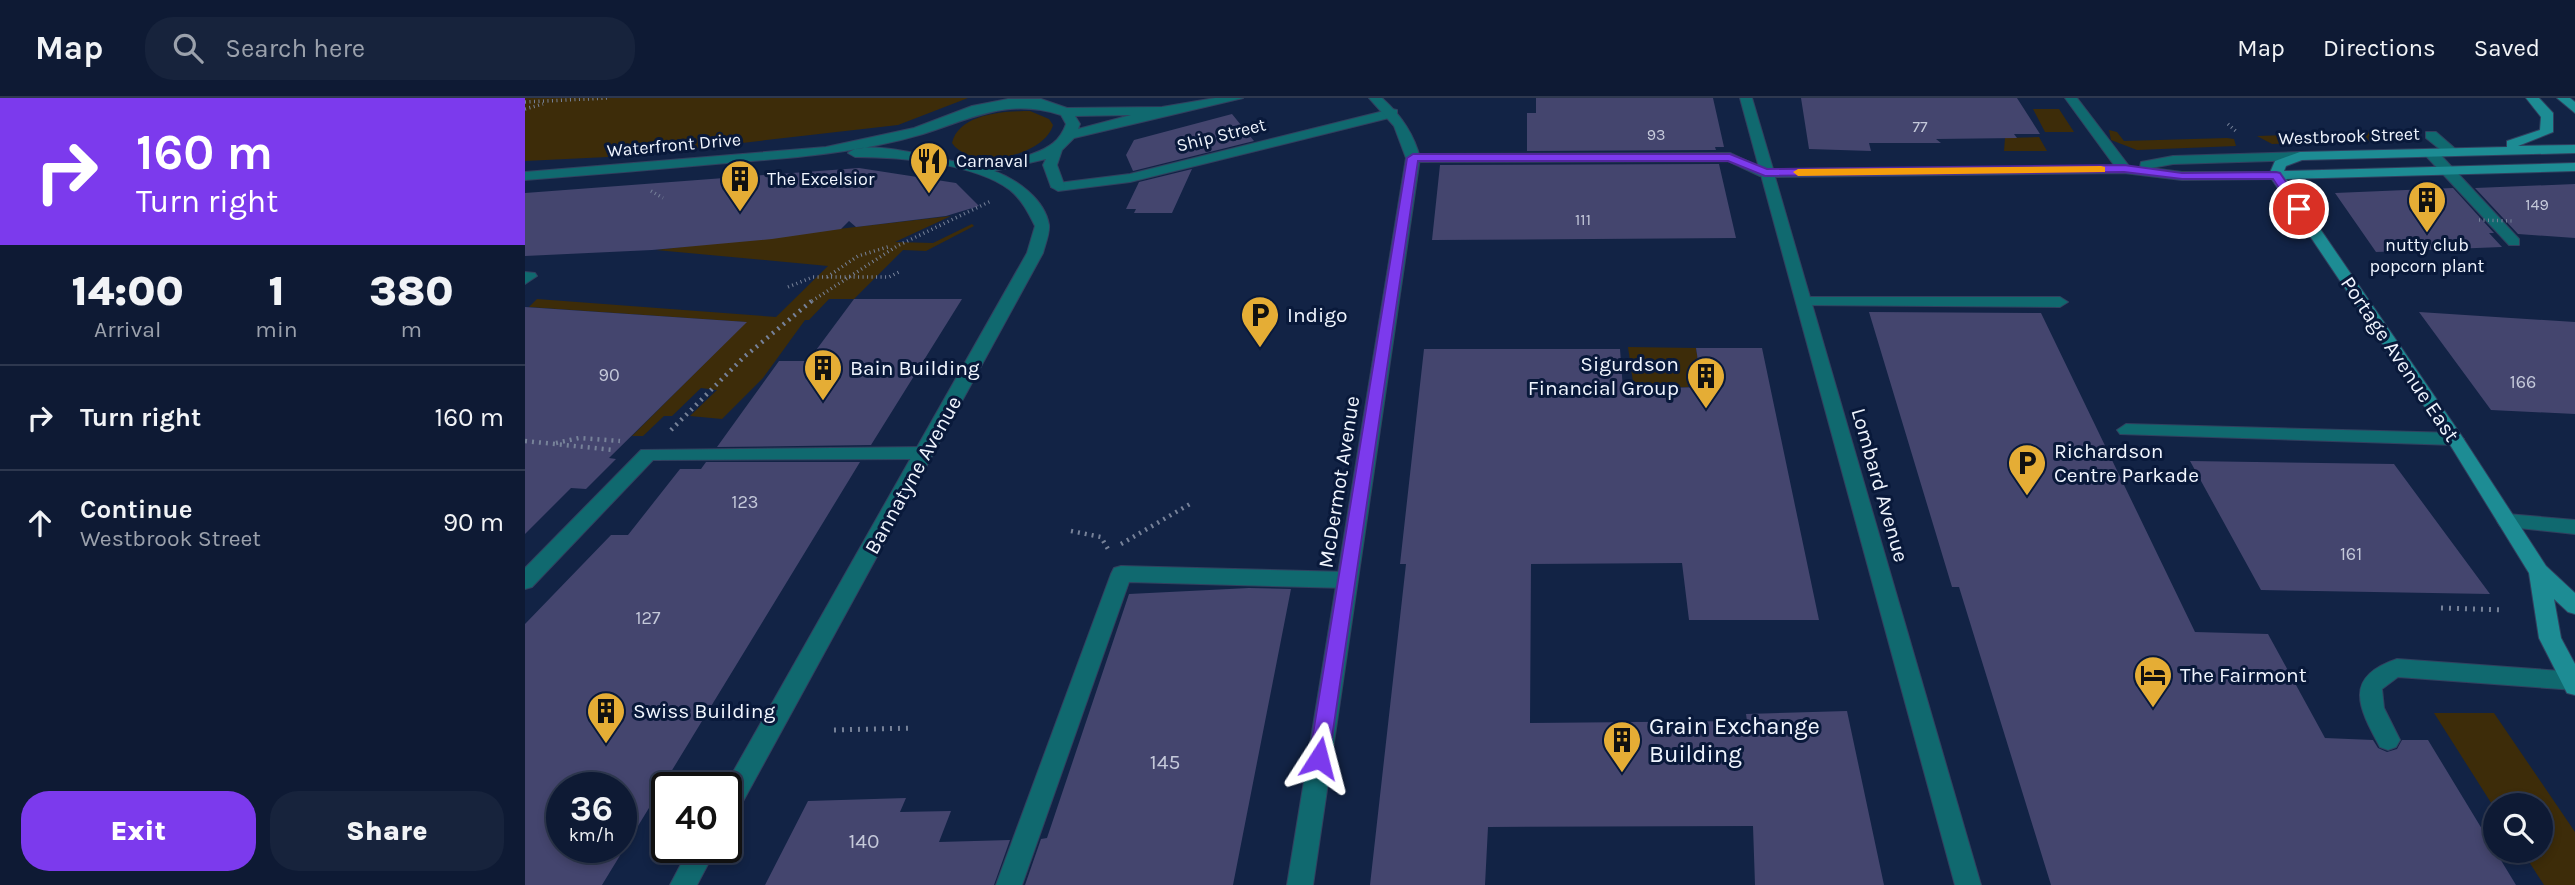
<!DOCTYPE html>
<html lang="en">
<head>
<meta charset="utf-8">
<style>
  :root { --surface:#0e1a34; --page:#17233c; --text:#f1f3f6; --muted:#9ba1ac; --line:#2e384f; --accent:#7c3aed }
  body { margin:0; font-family:Karla,sans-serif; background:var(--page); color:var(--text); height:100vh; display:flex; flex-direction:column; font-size:26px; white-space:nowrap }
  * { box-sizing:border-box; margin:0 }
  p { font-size:23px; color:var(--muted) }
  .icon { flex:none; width:38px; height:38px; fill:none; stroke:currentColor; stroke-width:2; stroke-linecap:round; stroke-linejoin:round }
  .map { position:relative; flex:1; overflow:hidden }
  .side { display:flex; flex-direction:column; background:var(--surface); width:525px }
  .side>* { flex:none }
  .guide { background:#7c3aed; color:#fff; overflow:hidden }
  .tools { position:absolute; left:1958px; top:695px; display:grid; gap:14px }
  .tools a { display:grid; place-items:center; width:70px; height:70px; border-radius:50%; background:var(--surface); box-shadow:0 4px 10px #0003,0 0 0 2px var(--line); font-size:35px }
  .speed { position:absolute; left:21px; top:674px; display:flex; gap:14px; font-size:35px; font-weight:700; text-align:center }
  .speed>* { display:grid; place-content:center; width:91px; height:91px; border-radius:50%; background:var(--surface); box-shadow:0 4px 10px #0003,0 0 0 2px var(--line); line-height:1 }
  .speed small { font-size:18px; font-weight:400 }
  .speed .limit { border:4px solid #111; border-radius:10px; background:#fff; color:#111 }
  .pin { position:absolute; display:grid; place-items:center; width:60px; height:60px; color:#fff; margin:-30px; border:4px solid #fff; border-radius:50%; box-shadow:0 2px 7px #0007 }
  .me { position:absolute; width:77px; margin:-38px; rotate:9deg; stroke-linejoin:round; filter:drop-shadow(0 0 5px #0008) }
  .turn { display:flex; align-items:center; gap:24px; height:147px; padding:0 21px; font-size:32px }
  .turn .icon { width:91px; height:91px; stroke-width:2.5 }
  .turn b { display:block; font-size:49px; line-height:60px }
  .eta { display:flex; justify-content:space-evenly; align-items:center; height:119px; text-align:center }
  .eta b { font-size:42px; font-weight:800; line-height:49px }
  .cta { display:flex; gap:14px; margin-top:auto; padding:14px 21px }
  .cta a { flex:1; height:80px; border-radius:28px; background:var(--accent); color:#fff; font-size:28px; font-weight:800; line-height:80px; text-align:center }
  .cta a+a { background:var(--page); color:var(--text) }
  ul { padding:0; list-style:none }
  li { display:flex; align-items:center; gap:21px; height:105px; padding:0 21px; border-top:2px solid var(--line) }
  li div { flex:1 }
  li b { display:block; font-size:26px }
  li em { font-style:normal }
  header { display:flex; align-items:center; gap:42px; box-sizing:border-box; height:98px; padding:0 35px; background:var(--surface); border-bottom:2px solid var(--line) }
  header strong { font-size:33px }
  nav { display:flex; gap:38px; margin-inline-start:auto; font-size:24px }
  .search { width:490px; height:63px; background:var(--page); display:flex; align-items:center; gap:18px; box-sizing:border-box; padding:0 24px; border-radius:28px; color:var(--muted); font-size:26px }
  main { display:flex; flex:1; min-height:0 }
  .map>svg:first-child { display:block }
  .green { fill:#3d2c09 }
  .building { fill:#44456e; fill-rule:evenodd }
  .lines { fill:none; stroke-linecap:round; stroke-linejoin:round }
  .service-casing { stroke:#31405f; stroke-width:2 }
  .tertiary-casing { stroke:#31405f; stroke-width:2 }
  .secondary-casing { stroke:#31405f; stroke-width:2 }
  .path-far2 { stroke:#778299; stroke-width:3.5; stroke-dasharray:1 3.5; stroke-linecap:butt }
  .path-far1 { stroke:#778299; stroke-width:4.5; stroke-dasharray:2 5; stroke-linecap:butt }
  .path { stroke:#778299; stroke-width:5; stroke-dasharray:2 6; stroke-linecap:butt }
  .service { fill:#10696f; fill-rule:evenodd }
  .tertiary { fill:#10696f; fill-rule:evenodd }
  .secondary { fill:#1d8c94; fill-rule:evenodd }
  .path-bridge { stroke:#778299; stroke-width:3.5; stroke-dasharray:1 3.5; stroke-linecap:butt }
  .route { fill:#7c3aed; stroke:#51269a; stroke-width:2 }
  .slow { fill:#f59e0b }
  .labels { text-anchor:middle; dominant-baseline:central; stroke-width:6; stroke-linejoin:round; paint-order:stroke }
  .far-number-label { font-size:16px; fill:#c5c9da }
  .far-street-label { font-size:18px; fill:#f0f5fe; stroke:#09193a }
  .far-poi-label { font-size:18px; fill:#f0f5fe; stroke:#09193a; text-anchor:start }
  .number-label { font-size:18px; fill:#c5c9da }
  .poi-label { font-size:21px; fill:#f0f5fe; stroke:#09193a; text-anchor:start }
  .street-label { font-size:21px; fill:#f0f5fe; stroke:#09193a }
  .near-number-label { font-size:21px; fill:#c5c9da }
  .near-poi-label { font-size:24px; fill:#f0f5fe; stroke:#09193a; text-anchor:start }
</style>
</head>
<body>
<header>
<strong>Map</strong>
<div class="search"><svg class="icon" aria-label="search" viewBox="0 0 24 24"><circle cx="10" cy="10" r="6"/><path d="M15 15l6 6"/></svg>Search here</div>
<nav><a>Map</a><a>Directions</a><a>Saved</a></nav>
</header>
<main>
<section class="side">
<div class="guide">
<div class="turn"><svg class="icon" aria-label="right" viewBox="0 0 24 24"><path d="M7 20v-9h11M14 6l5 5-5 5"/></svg><div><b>160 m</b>Turn right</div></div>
</div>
<div class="eta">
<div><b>14:00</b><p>Arrival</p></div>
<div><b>1</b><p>min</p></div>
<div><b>380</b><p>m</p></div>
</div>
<ul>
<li><svg class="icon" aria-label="right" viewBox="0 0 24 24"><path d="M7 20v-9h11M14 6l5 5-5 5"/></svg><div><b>Turn right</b></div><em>160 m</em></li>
<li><svg class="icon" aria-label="ahead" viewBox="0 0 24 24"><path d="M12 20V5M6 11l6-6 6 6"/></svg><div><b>Continue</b><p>Westbrook Street</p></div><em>90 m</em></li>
</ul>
<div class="cta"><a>Exit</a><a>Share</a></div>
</section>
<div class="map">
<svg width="2050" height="787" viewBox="0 0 2050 787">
  <rect width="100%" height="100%" fill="#122345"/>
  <path class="green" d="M0,0H443L373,27L103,58L0,63Z
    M1508,11H1534L1549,34H1520Z
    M505,13L524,21L528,27C519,59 446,73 427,45C434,15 480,13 505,13Z
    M1584,32L1592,34L1599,43L1702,40L1709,41L1711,48L1612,52L1586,42Z
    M1858,34L1863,37H1890L1893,42L1747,46L1732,38Z
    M1514,39L1522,53H1479L1480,40Z
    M426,118L370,144L408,145L447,126L449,128L401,153L378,152L329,201H304L284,222H280L238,280L197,321L165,318L192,292L176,290L147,318H139L118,338H107L221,224L4,209L12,201L251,219L303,168L131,152Z
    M1103,249L1171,250L1176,283L1165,289L1109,291Z
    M1909,615H1969L2050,734V787H2019L1997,753L2016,752V707H1970V711Z"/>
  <path class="building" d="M1011,0H1188L1199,49H1190L1191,52L1002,53V15H1011Z
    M1276,0H1492L1515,36H1489L1492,40L1411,41L1416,45H1344L1346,53L1284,51Z
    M707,16L729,43L608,73L601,57L609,42Z
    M1194,66L1211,140L907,142L915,67Z
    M334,70L431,85L454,108L421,118L331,129L324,123L316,131L247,141L127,152L0,158V95Z
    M667,71L647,115H609L611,111H601L614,84Z
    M2050,86V140L1993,136L1950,90Z
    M1928,90L1969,135H1964L1977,149L1851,154L1810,95Z
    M329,201H437L346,347L192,349L254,263H283Z
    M0,209L222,224L84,360L91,361L61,391L46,390L0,436Z
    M1344,214L1516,215L1670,534L1743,536L1800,640L1848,642L1853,650L1862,654L1872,651L1877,642H1903L1991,787H1526L1434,489H1427Z
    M1894,214L2050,224V316L1966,312Z
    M1171,250H1237L1294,522H1164L1157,465L1006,466L1005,625L1222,623L1221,616L1322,613L1359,787H1230L1228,728L963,729L960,787H845L881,466H875L899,251H1095L1098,291L1177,289Z
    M1665,363L1869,366L1965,496L1736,492Z
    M181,364H335L77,787H0V526L86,437H103L155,371H176ZM37,690H96V749H37Z
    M724,490L766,491L708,787H500L516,741L522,740L604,496Z
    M381,700L375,714L426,713L414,744L485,742L469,787H240L283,703Z"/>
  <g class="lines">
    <defs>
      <path id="service" d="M1540,0H1552L1604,68V74H1594Z
        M867,11L872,12V18L605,84L533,93L526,89L533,85L605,76Z
        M1901,34H1911L1934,54L1922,57L1901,40Z
        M1901,52H1911L1994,141V147H1984L1901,58Z
        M1205,55L1247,75L1235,78L1203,63L888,64L881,60L888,56Z
        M0,174L10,175L12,178L0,186Z
        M1280,199H1535L1543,204L1535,209L1274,207V201Z
        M1601,326L1930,335L1939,341L1930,347L1595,336L1592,332Z
        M400,349L409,355L400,361L128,362L7,489L0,491V470L116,352Z
        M1982,416L2050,422V436L1975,428L1972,423L1975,418Z
        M596,468L822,474L829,476L832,482L829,488L822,490L604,484L497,787H471L586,476L589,470Z
        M1872,561L2050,574V592L1873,579L1857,591L1859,610L1875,642L1871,649L1863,652L1855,649C1833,609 1818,579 1872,561Z"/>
      <path id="tertiary" d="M690,0H718L549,40L537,52L532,67L540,89L538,92L526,89L518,67L521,61L469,73C491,81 520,101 524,127C525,135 520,147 518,155L210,718L201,721L199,690L502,155L510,128C503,114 497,102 485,92C449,65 374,59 330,59L323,55C341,39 415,62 438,65C461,67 486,64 507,56C524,50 535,43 541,26L536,17C482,0 448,20 398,36C334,55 268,60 202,65C135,71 67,77 0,82V74L301,49L389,30L447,8L483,1H516L542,10L637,9ZM606,17L553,31L555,26L550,18Z
        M844,0H857C876,17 889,36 895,60L788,787H762L881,60L869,28Z
        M1215,0H1227L1248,71L1615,69L1616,64L1648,58L1775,54L1782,58L1775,62L1648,66L1626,70L1657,74H1756L1758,77L1751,81L1657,82L1599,75L1250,79L1456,787H1430Z
        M165,749H192L172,787H145Z"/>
      <path id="secondary" d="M2001,0H2014L2028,15V34L1993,48L2050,47V55L1777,62L1761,68L1759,73L2050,65V73L1761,81L1936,337L2021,468L2050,495V516L2043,514L2029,501L2036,540L2050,566V597L2042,595L2014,540L2004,475L1924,345L1744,77L1750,63L1775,54L1982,49V43L2015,32L2016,19Z
        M2032,0H2045L2050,4V15Z"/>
    </defs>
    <use href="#service" class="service-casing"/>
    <use href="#tertiary" class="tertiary-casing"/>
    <use href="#secondary" class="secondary-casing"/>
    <path class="path-far2" d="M0,4L82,0
      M0,11L18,6
      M1703,26L1712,34
      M126,93L138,100
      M302,179L333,158L366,148
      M263,189L288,179H364L374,174
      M287,203L372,148L466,103"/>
    <path class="path-far1" d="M146,332L219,259L289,201
      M0,343L89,352
      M31,345L54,340L95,343
      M546,433L576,439L583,451
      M596,446L665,406"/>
    <path class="path" d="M1916,510L1979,512
      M309,632L388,630"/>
    <use href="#service" class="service"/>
    <use href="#tertiary" class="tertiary"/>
    <use href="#secondary" class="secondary"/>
    <path class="path-bridge" d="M1954,122L1990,123"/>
  </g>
  <path class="route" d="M1205,56L1242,71L1599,67L1657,75L1751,74L1755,75L1780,111L1769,113L1748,81H1657L1599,74L1240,78L1203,63H893L804,660L801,666L794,669L787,666L784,660L882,60L888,56Z"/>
  <path class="slow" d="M1576,68L1580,69V74L1273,78L1268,74L1273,71Z"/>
  <defs>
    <symbol id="restaurant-pin" viewBox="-11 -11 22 30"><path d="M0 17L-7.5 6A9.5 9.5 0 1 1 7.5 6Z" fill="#e5ad35" stroke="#09193a"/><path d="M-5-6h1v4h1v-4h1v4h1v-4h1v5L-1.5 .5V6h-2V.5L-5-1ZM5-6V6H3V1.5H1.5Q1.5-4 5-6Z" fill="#111"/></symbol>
    <symbol id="building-pin" viewBox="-11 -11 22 30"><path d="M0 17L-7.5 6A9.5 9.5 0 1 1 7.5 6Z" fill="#e5ad35" stroke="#09193a"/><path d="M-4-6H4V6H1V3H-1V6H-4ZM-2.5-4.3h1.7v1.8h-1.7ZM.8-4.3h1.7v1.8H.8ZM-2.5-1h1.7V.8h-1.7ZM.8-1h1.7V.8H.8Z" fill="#111"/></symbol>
    <symbol id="parking-pin" viewBox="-11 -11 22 30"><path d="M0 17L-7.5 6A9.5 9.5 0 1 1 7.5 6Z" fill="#e5ad35" stroke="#09193a"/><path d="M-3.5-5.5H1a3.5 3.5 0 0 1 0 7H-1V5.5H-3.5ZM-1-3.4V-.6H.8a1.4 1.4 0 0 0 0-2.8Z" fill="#111"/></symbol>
    <symbol id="hotel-pin" viewBox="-11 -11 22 30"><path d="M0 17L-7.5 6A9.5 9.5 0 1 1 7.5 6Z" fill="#e5ad35" stroke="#09193a"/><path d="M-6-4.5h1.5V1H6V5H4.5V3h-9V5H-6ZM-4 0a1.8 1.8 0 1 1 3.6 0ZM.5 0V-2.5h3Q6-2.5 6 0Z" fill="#111"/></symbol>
  </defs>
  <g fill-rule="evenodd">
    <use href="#restaurant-pin" x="382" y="41" width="44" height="60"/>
    <use href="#building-pin" x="193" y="59" width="44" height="60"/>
    <use href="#building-pin" x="1880" y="80" width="44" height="60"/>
    <use href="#parking-pin" x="713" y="195" width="44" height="60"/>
    <use href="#building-pin" x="276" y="248" width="44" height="60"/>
    <use href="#building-pin" x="1159" y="256" width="44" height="60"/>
    <use href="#parking-pin" x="1480" y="343" width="44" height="60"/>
    <use href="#hotel-pin" x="1606" y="555" width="44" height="60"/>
    <use href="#building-pin" x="59" y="591" width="44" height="60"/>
    <use href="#building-pin" x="1075" y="620" width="44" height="60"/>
  </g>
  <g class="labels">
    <g class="far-number-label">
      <text x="1395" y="28">77</text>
      <text x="1131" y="36">93</text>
      <text x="2012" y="106">149</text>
      <text x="1058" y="121">111</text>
    </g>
    <g class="far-street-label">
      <text transform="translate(696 37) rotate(-14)">Ship Street</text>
      <text transform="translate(1824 38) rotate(-2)">Westbrook Street</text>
      <text transform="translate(149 47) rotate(-5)">Waterfront Drive</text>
    </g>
    <g class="far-poi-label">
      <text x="431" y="63">Carnaval</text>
      <text x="242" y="81">The Excelsior</text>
      <text x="1902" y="147" text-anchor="middle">nutty club<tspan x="1902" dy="21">popcorn plant</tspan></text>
    </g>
    <g class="number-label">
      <text x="84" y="277">90</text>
      <text x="1998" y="284">166</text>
      <text x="220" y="404">123</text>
      <text x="1826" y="456">161</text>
      <text x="123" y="520">127</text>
    </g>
    <g class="poi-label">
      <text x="762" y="217">Indigo</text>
      <text x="1154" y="266" text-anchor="end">Sigurdson<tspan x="1154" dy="24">Financial Group</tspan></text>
      <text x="325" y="270">Bain Building</text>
      <text x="1529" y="353">Richardson<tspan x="1529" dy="24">Centre Parkade</tspan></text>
      <text x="1655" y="577">The Fairmont</text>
      <text x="108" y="613">Swiss Building</text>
    </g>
    <g class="street-label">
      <text transform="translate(1875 261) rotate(56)">Portage Avenue East</text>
      <text transform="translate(388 377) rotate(-61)">Bannatyne Avenue</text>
      <text transform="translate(814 384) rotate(-81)">McDermot Avenue</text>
      <text transform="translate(1355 387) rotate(74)">Lombard Avenue</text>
    </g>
    <g class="near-number-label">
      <text x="640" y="664">145</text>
      <text x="339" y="743">140</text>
    </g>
    <g class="near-poi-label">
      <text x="1124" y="628">Grain Exchange<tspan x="1124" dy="28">Building</tspan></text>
    </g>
  </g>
</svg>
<div class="tools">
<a><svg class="icon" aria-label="search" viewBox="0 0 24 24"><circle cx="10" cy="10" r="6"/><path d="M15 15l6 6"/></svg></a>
</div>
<div class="speed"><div>36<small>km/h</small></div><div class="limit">40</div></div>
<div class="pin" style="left:1774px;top:111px;background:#d93025"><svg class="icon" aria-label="arrive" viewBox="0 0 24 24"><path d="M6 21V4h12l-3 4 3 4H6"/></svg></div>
<svg class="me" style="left:794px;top:660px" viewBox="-20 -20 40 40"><path d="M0-17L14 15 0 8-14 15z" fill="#7c3aed" stroke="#fff" stroke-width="4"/></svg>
</div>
</main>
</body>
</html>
